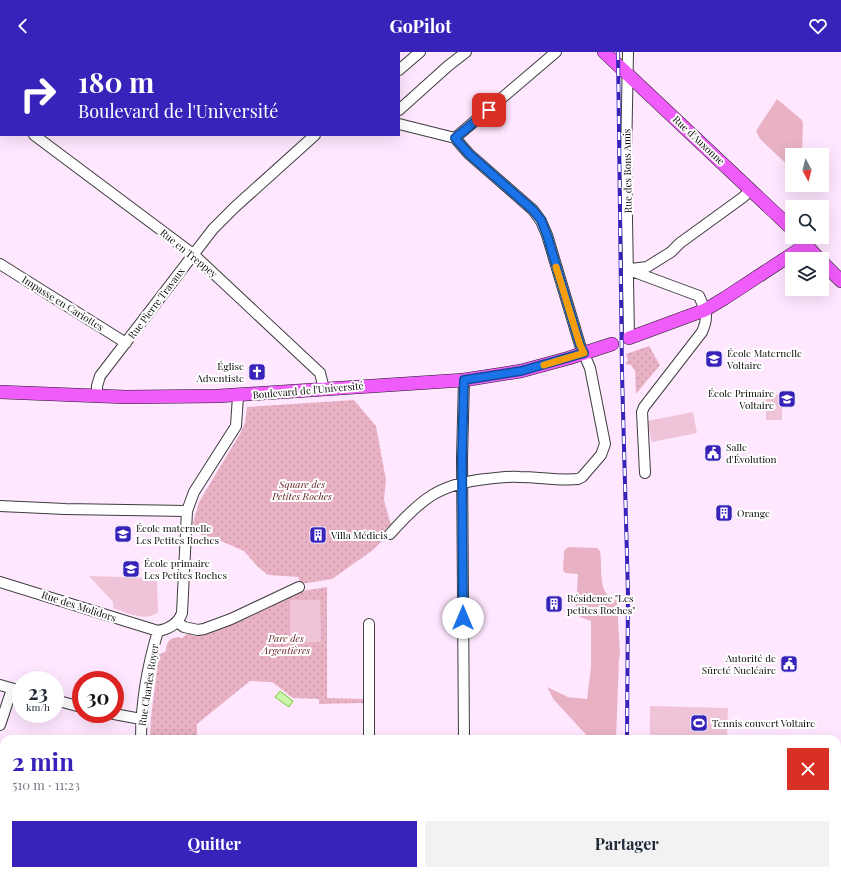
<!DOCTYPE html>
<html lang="fr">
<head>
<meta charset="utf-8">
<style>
  :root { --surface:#fff; --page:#f2f2f3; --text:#1f2937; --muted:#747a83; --accent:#3722ba }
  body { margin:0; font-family:"Playfair Display",serif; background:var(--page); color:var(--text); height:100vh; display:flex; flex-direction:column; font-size:15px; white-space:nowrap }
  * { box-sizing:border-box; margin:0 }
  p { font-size:13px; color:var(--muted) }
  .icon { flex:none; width:22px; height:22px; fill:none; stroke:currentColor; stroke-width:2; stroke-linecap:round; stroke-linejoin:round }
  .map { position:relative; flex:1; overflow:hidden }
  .panel { position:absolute; left:0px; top:683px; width:841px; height:140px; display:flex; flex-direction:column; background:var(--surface); border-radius:12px 12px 0 0; box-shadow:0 4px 16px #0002 }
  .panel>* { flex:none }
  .top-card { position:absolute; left:0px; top:0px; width:400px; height:84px; box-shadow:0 4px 16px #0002; background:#3722ba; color:#fff; overflow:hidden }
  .needle { width:26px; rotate:173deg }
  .tools { position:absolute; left:785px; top:96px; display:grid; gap:8px }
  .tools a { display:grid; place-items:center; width:44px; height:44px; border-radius:0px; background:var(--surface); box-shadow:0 4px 16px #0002; font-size:20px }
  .speed { position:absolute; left:12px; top:619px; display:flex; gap:8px; font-size:20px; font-weight:700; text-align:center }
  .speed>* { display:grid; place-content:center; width:52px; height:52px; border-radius:50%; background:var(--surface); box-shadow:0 4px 16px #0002; line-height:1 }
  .speed small { font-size:10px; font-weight:400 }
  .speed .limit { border:6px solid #d22; background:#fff; color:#111 }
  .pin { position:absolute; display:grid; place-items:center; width:34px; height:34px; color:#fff; margin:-17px; border-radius:8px; box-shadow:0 2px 6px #0006 }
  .me { position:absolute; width:44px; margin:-22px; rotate:0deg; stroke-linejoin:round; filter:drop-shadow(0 0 3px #0008) }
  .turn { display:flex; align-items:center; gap:14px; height:84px; padding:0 12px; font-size:18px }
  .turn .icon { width:52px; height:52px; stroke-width:2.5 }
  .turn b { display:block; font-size:28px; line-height:34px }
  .round { display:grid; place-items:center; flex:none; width:42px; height:42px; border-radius:0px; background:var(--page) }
  .summary { display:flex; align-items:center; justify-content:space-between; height:68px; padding:0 12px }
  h1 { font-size:24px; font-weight:700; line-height:30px; color:var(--accent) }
  .primary-button { display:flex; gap:8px; margin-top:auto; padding:8px 12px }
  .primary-button a { flex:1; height:46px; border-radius:0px; background:var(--accent); color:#fff; font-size:16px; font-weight:700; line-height:46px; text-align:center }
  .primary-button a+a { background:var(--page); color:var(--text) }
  header { display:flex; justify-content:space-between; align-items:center; height:52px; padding:0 12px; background:var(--accent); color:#fff; font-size:18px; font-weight:700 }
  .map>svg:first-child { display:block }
  .grass { fill:#e8b2c4 }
  .park { fill:url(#park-dots) }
  .pitch { fill:#f0c4d8 }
  .water { fill:#cdf6ac; stroke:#73ce32 }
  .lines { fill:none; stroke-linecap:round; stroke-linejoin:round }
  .minor-casing { stroke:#3d3d3d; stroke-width:12 }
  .major-casing { stroke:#1b1b1b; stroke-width:14 }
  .minor { stroke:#fff; stroke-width:10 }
  .major { stroke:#f05cfa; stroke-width:13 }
  .rail-casing { stroke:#3722ba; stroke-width:4 }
  .rail { stroke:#fff; stroke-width:2.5; stroke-dasharray:8; stroke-linecap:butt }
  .route-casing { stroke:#114b97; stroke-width:10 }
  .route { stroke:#1a73e8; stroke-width:7 }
  .slow { stroke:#f59e0b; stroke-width:7 }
  .labels { text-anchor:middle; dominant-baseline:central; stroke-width:4; stroke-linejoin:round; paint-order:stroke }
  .street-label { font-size:10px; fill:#0a0a0a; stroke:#fff }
  .poi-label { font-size:10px; fill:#0a0a0a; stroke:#fff; text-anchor:start }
  .park-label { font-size:10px; font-style:italic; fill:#611b1d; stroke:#fff }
</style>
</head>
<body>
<header><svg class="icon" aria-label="back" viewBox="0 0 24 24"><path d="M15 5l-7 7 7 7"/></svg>GoPilot<svg class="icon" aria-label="heart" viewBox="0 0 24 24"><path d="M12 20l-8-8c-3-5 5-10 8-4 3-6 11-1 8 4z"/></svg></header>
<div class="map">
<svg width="841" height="823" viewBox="0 0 841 823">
  <defs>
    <pattern id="park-dots" width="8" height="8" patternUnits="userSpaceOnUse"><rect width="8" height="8" fill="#e8b2c4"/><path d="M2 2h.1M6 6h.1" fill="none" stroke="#c698a7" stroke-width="1.8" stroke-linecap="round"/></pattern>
  </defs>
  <rect width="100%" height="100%" fill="#ffe7ff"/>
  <path class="grass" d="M777,47L802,68L803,71L802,103H792V117L760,87L756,79Z
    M568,495L597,496L600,499C603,514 596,544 617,548L620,604L619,606L616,687H590L554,648L547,635L568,645L587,647L591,615V569L580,565L576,558L578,522L565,521L563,518L564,499Z"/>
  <path class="park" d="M649,294L660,313L636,342L635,319L631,313L626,312V310L628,309L626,302Z
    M354,348L376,374L386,428L384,447L386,456L391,473L385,477L386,485L373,498L332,527L301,532L298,525L268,523L258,515L244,499L214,486L199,482L193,471L199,450L241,380L245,371L247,355Z
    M327,535V646L363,647V651L319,652V647L293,646L272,630L250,629L197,672V687H150L151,665L159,603L166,599C166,588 172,584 182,586L188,581L194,584L231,571L302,539Z"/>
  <path class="pitch" d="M766,343H782V368H766Z
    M693,360L697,381L652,390L647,369Z
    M89,524L157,526L158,560C145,571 126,560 113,556V550Z
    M290,548H320L321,590L290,591Z
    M650,654L728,656L727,687H650Z
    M647,819H754V823H647Z"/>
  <path class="water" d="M280,639L293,649L289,655L275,645Z"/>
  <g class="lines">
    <defs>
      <path id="minor" d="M628,0L626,107L629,286
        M67,1L68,0
        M0,11H1
        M399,18L420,0
        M0,58H1
        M399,58L448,14L466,0
        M399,72L455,86
        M34,83L193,202L320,321L324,337
        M455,86L556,0
        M0,212L126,291
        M631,217L647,215L671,200L680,191L742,146L751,138
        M629,218L699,244C706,260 709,264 702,280L644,355L642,360L645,421
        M464,328L462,406L464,687
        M97,344V334L100,324L213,177L235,155L315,83
        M0,454L65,457L187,459
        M390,482C421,447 439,432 486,427C497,426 508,424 520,425C539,425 559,429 578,427L582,425L601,403L605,392L590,316L580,293L547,183L541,169L533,158L469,102L455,86
        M0,530L158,579C169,577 178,572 182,561L187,459L194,440L236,374L238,344
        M177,570L184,575L198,578L204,577L231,567L299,535
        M0,633L21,639
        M55,648L81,655
        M114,662L141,667
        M0,673L12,637
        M141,687C141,652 148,612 158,579
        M369,687V572
        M0,759H4
        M426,819L459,820L512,819
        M11,823L12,819
        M158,823V819
        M254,823L255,819
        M320,823V819
        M391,823V819
        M556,823V819"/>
      <path id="major" d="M604,0L792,177
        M799,185L819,207
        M822,210L841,229
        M629,286L705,258L725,246L806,193
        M0,340L126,345L218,344L464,328L521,319L569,306L612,292"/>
    </defs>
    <use href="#minor" class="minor-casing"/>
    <use href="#major" class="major-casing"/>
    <use href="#minor" class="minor"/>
    <use href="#major" class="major"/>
    <defs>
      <path id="rail" d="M618,0L622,321L628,542L627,687
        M616,823L617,819"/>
    </defs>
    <use href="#rail" class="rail-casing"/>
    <use href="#rail" class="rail"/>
  </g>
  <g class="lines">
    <defs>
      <path id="route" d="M463,566L462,406L464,328L521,319L584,301L580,293L547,183L541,168L533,158L469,102L455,86L489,58"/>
    </defs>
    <use href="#route" class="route-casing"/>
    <use href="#route" class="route"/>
    <path class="slow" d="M544,313L584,301L580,293L556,215"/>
  </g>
  <defs>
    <symbol id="school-square" viewBox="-11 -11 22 22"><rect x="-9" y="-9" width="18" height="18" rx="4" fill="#3722ba" stroke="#fff"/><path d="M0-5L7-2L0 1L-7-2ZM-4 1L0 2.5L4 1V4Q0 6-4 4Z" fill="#fff"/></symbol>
    <symbol id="church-square" viewBox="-11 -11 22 22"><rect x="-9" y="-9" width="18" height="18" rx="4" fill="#3722ba" stroke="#fff"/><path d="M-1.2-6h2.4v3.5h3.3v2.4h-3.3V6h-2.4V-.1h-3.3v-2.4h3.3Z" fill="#fff"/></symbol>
    <symbol id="civic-square" viewBox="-11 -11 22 22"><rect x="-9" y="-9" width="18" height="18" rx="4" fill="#3722ba" stroke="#fff"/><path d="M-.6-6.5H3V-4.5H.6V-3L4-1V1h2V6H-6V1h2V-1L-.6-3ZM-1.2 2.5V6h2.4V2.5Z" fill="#fff"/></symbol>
    <symbol id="building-square" viewBox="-11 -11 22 22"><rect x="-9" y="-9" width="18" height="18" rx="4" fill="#3722ba" stroke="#fff"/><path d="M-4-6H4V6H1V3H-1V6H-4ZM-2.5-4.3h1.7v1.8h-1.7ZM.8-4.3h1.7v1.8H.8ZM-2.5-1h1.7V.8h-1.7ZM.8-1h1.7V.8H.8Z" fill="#fff"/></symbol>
    <symbol id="stadium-square" viewBox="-11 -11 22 22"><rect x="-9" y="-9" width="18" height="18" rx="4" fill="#3722ba" stroke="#fff"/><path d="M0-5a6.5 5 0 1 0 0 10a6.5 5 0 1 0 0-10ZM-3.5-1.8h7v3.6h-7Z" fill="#fff"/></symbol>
  </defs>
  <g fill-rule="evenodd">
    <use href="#school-square" x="704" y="297" width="20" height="20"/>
    <use href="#church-square" x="247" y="310" width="20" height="20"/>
    <use href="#school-square" x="777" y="337" width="20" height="20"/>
    <use href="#civic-square" x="703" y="391" width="20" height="20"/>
    <use href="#building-square" x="714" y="451" width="20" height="20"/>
    <use href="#school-square" x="113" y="472" width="20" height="20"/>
    <use href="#building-square" x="308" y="473" width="20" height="20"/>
    <use href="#school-square" x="121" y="507" width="20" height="20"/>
    <use href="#building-square" x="544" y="542" width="20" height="20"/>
    <use href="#civic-square" x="779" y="602" width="20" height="20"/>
    <use href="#stadium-square" x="689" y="661" width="20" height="20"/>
  </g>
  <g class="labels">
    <g class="street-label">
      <text transform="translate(699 88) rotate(43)">Rue d'Auxonne</text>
      <text transform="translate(627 119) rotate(-91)">Rue des Bons Amis</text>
      <text transform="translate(189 201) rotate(39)">Rue en Treppey</text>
      <text transform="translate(63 251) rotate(32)">Impasse en Cariottes</text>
      <text transform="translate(156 251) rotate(-53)">Rue Pierre Travaux</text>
      <text transform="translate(308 338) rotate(-5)">Boulevard de l'Université</text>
      <text transform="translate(79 554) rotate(18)">Rue des Molidors</text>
      <text transform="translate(148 633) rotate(-81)">Rue Charles Royer</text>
    </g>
    <g class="poi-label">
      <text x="727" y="301">École Maternelle<tspan x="727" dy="12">Voltaire</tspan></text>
      <text x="244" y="314" text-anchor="end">Église<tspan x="244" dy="12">Adventiste</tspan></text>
      <text x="774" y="341" text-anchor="end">École Primaire<tspan x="774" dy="12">Voltaire</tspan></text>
      <text x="726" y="395">Salle<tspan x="726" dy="12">d'Évolution</tspan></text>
      <text x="737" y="461">Orange</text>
      <text x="136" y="476">École maternelle<tspan x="136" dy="12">Les Petites Roches</tspan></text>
      <text x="331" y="483">Villa Médicis</text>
      <text x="144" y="511">École primaire<tspan x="144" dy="12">Les Petites Roches</tspan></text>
      <text x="567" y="546">Résidence "Les<tspan x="567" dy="12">petites Roches"</tspan></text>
      <text x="776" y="606" text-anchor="end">Autorité de<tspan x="776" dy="12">Sûreté Nucléaire</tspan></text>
      <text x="712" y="671">Tennis couvert Voltaire</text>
    </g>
    <g class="park-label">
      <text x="302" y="432">Square des<tspan x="302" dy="12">Petites Roches</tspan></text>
      <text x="286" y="586">Parc des<tspan x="286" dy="12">Argentières</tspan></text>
    </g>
  </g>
</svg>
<div class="tools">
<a><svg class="needle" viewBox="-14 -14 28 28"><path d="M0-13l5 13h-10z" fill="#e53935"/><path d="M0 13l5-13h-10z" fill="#747a83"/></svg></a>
<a><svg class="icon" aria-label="search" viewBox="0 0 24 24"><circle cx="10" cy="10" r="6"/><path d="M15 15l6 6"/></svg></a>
<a><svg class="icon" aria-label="layers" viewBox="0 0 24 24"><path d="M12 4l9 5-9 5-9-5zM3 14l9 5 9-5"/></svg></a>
</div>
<div class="speed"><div>23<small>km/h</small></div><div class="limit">30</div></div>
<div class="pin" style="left:489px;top:58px;background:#d93025"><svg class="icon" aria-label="arrive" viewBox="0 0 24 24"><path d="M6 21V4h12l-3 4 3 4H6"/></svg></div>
<svg class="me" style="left:463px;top:566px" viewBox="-20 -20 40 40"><circle r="19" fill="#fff"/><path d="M0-13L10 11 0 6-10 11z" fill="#1a73e8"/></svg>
<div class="top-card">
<div class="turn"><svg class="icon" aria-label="right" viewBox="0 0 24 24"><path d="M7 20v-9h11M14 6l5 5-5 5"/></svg><div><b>180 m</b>Boulevard de l'Université</div></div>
</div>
<section class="panel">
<div class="summary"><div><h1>2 min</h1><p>510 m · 11:23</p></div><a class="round" style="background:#d93025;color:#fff"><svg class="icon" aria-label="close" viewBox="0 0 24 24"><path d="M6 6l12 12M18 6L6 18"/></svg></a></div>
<div class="primary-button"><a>Quitter</a><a>Partager</a></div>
</section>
</div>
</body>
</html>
